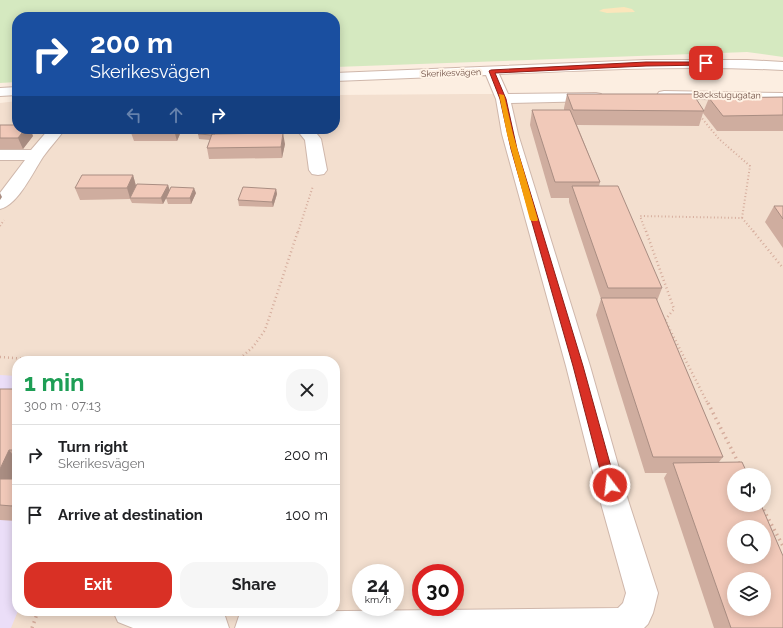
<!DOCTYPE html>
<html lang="en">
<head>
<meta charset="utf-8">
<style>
  :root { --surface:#fff; --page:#f6f6f6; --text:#202124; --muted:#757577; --line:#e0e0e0; --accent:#d93025 }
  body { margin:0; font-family:Raleway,sans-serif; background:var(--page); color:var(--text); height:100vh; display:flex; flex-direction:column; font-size:15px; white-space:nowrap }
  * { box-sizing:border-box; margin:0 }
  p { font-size:13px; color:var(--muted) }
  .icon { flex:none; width:22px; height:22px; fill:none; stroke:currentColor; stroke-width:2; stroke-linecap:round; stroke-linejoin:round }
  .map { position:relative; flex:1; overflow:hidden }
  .panel { position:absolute; left:12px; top:356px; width:328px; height:260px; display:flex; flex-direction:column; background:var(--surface); border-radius:16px; box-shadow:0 2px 10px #0003 }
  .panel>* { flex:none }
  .guide { position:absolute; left:12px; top:12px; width:328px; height:122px; border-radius:16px; box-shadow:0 2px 10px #0003; background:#1a4fa0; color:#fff; overflow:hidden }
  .controls { position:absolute; left:727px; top:468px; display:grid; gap:8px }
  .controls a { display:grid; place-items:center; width:44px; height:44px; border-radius:50%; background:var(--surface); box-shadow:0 2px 10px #0003; font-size:20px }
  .speed { position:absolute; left:352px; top:564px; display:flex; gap:8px; font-size:20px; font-weight:700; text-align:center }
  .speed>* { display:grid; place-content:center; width:52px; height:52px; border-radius:50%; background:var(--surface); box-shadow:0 2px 10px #0003; line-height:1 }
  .speed small { font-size:10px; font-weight:400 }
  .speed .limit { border:6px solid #d22; background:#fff; color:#111 }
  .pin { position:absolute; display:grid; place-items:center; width:34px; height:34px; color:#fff; margin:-17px; border-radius:8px; box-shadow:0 2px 6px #0006 }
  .me { position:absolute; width:44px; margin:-22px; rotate:345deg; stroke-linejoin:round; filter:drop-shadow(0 0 3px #0008) }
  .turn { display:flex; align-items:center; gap:14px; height:84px; padding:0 12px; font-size:18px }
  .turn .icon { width:52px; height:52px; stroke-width:2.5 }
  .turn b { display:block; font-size:28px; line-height:34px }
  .lanes { display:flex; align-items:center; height:38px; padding:0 12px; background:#0003; justify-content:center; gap:20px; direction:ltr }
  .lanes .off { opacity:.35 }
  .round { display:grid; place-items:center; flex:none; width:42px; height:42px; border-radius:16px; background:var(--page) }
  .overview { display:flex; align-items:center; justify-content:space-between; height:68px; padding:0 12px }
  h1 { font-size:24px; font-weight:700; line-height:30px; color:#1e9e55 }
  .primary-button { display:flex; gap:8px; margin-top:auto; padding:8px 12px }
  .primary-button a { flex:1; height:46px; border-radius:16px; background:var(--accent); color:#fff; font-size:16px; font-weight:700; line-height:46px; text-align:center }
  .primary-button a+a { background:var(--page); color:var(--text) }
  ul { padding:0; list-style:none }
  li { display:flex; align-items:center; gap:12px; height:60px; padding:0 12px; border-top:1px solid var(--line) }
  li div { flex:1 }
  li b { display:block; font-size:15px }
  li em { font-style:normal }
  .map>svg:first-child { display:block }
  .residential { fill:#f3dfcf; fill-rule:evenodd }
  .education { fill:#ebdef8 }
  .green { fill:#d5e9c0 }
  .sand { fill:#fbe6bb }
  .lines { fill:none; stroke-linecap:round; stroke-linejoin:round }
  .minor-casing { stroke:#cfb7ab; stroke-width:2 }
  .path-far2 { stroke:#d5ac9c; stroke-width:2; stroke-dasharray:1 2.5; stroke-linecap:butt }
  .path-far1 { stroke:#d5ac9c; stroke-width:2.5; stroke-dasharray:1 3; stroke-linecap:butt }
  .path { stroke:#d5ac9c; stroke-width:3.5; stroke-dasharray:1.5 4; stroke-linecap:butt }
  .minor { fill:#fff; fill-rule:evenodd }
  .wall { fill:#cfad9f }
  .shaded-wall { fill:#a98d82 }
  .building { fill:#f1c9b9; stroke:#a98d82; fill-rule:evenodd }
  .route { fill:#d93025; stroke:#8d1f18 }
  .slow { fill:#f59e0b }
  .labels { text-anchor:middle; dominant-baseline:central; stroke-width:4; stroke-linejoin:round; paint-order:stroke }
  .far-street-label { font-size:9px; fill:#725348; stroke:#fff3e6 }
</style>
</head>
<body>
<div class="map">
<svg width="783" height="628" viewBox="0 0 783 628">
  <rect width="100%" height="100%" fill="#fceee1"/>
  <path class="residential" d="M470,94H783V628H0V103L17,101V129H335V95ZM17,361H335V611H17ZM734,475H764V505H734ZM734,527H764V557H734ZM361,573H395V607H361ZM421,573H455V607H421ZM734,579H764V609H734Z"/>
  <path class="education" d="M0,375L17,376V611H18L11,628H0Z"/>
  <path class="green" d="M0,0H783V57L747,52L335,67V17H17V82L0,83Z"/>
  <path class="sand" d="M624,7L632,9L635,12L607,13L599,11L603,9Z"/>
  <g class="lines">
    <defs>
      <path id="minor" d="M646,60H747L783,62V70C688,65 594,70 499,74L508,94L596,93L601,94L603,97L601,100L596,101L511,103L518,134L590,366L628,500L658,593L653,613L648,624L644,628H235L239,616L251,612L618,608L623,603L626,593L600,500L566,366L502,134L496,99L486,75L335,81V73Z
        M17,87V95L0,96V88Z
        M664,91L783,93V101L659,98L657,95L659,92Z
        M49,129H65C58,139 50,147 43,157C33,172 18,205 0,209V193L25,160H0V150H31Z
        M296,129H313L321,139L327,170L324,174L318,175L312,174L309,170L305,140Z
        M113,611H210L225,616L229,628H133L118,622Z"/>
    </defs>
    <use href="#minor" class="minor-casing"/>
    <path class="path-far2" d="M700,116L719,139L750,166L742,218
      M0,226L4,220
      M298,232L313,186
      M646,232L640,216L742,218L754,232"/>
    <path class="path-far1" d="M646,231L674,309L665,320L708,404
      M753,231L783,268
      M0,357L55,361
      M237,361L253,347L265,330L298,231"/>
    <path class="path" d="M708,403L739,464
      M761,505L783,546
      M32,628L38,611"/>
    <use href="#minor" class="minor"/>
  </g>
  <path class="wall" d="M567,94L704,110L709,98L783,97V131H717L703,113L699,126L577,125L600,182L599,186L662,288L657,301L723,457L719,462L783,628H714L664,478L667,473H645L596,315L601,299L569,202V198H551L530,125L532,110H564V108Z
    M0,125L17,129H30L33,136L23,149H0Z
    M182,129L177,141H134L130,130Z
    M201,129H219V133L285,144L282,158L209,159L207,148L210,140L199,139L198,134Z
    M133,175L136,186L168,185L169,190L196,193L191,204H168L166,198L163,204L132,203L130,199L80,200L75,188Z
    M276,189L277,194L273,207L239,206L238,200Z
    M774,206H783V248L765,222Z
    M0,389H17V475L15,479H17V521L0,520Z"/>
  <path class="shaded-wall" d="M25,129H30L33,136L23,149L18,138Z
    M175,129H182L177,141L174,130Z
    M218,129H219L220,133L216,140L214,135Z
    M283,133L285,144L282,158L281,147Z
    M133,175L136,186L130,198L127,188Z
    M168,185L170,191L163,204L161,198Z
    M194,188L196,193L191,204L190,198Z
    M276,189L277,194L273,207L272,202Z
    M0,193L2,197L0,200Z
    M9,450L17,460V475L8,495L0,486V469Z
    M17,495V512L12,506Z"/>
  <path class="building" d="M567,94H693L704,111L573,110Z
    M783,97V115L723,116L709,98Z
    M532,110H570L600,182H555Z
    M0,125H17V129H25L18,138H0Z
    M131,129H175L174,130H130Z
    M201,129H218L215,134H212V135L198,134Z
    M283,133L281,147L207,148L212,134Z
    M82,175H133L127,188H75Z
    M137,184L168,185L161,198H130Z
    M572,186H618L662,288H608Z
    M171,187L194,188L190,198H166Z
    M243,187L276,189L272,202L238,200Z
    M774,206H783V219Z
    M601,298H656L723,457H653Z
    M0,389H17V450H9L0,469Z
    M742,462L748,475H734V505H761L783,556V628H731L673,463ZM734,527H764V557H734ZM734,579H764V609H734Z
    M0,479H17V495L12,506L0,505Z"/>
  <path class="route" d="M646,62H706L709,63L706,65L646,66L495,73L506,99L517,149L583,366L616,485L614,488L610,490L606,488L604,485L573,366L511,149L500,99L489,71L491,70Z"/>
  <path class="slow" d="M499,94L504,95L513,134L538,220L537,221H532L530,220L507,134Z"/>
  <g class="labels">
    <g class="far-street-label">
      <text transform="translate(451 73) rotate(-2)">Skerikesvägen</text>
      <text transform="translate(727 95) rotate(1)">Backstugugatan</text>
    </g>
  </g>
</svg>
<div class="controls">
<a><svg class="icon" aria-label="sound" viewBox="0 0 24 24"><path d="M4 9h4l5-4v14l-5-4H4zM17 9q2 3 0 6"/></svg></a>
<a><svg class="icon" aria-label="search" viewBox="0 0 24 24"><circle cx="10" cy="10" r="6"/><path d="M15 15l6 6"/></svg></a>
<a><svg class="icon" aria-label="layers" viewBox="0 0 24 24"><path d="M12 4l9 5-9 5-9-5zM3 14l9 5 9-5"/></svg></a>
</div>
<div class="speed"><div>24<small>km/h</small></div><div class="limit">30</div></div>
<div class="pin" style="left:706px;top:63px;background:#d93025"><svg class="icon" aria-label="arrive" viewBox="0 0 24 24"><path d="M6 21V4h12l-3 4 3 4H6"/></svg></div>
<svg class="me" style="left:610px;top:485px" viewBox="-20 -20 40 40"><circle r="17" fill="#d93025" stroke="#fff" stroke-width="3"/><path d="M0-11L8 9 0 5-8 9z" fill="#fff"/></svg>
<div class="guide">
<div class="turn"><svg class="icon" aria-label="right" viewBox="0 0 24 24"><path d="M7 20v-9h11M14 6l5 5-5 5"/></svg><div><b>200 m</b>Skerikesvägen</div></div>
<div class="lanes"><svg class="icon off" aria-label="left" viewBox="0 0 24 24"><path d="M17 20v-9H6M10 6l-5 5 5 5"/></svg><svg class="icon off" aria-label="ahead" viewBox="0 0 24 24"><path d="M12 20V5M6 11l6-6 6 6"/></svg><svg class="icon" aria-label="right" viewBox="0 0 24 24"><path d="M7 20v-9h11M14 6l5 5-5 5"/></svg></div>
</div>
<section class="panel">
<div class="overview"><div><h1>1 min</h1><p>300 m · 07:13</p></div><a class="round"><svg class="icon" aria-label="close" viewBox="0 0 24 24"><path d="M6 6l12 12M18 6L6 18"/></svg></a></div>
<ul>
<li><svg class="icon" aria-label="right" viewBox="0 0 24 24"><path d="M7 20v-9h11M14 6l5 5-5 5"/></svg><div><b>Turn right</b><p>Skerikesvägen</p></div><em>200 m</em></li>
<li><svg class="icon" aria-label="arrive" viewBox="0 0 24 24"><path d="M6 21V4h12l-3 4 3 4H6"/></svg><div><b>Arrive at destination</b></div><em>100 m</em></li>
</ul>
<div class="primary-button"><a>Exit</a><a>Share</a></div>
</section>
</div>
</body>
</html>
